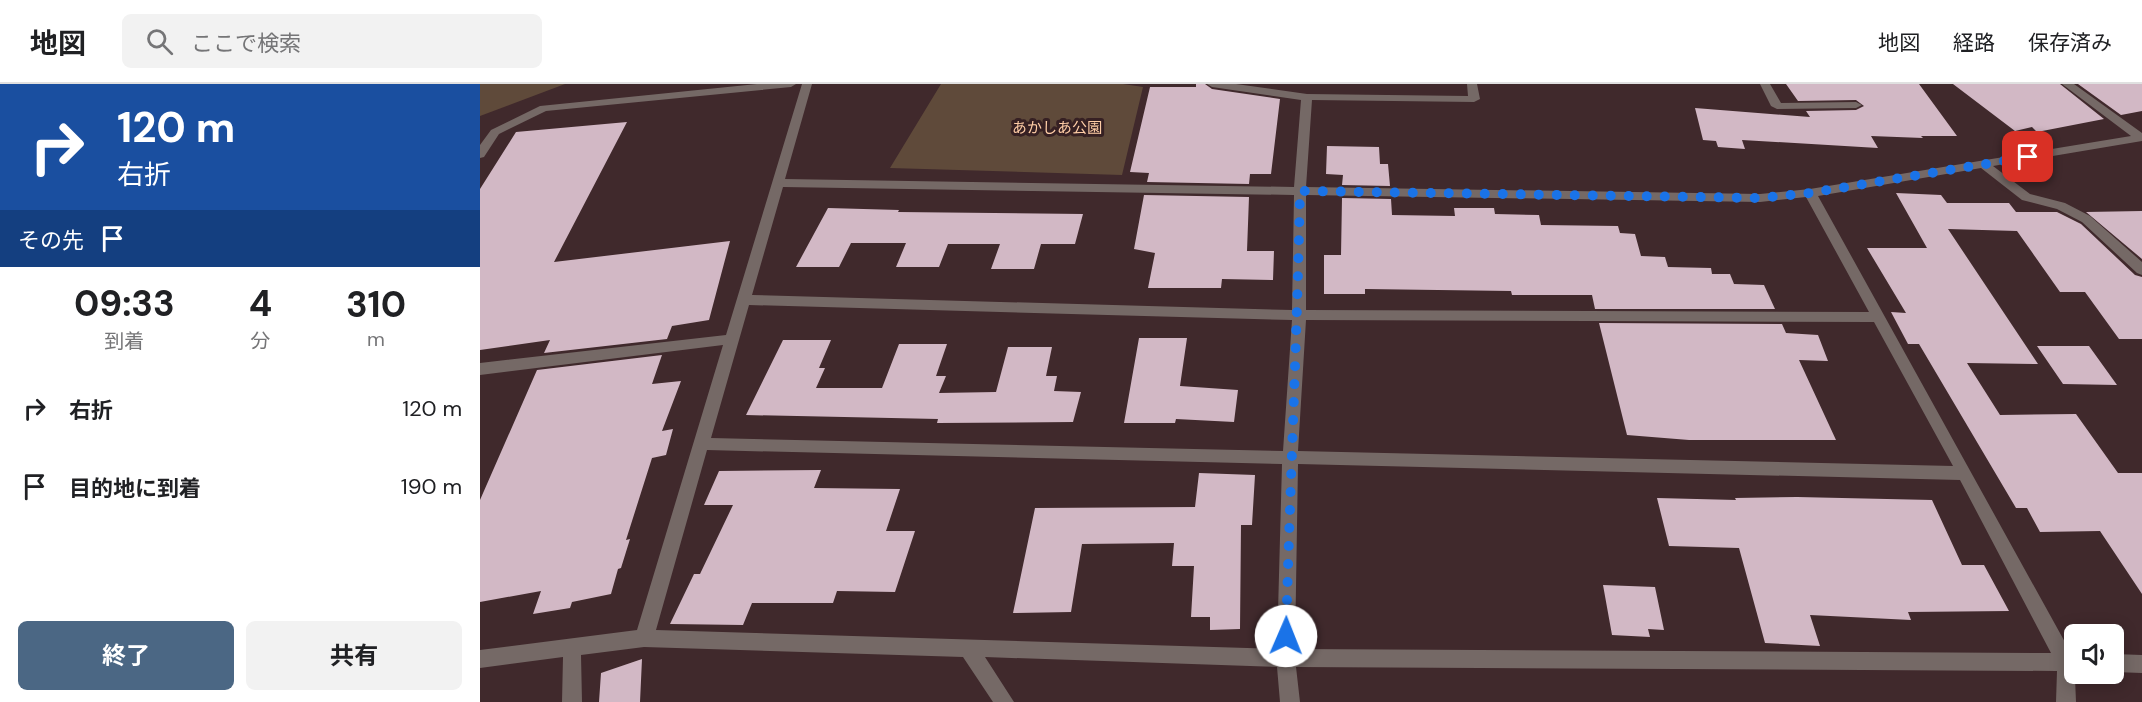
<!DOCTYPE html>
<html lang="ja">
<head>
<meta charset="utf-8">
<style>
  :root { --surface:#fff; --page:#f2f2f2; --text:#202124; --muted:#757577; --line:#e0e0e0; --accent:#4b6784 }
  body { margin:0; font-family:"DM Sans","Noto Sans JP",sans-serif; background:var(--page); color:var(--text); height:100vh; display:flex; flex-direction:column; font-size:22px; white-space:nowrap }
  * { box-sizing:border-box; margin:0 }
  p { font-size:20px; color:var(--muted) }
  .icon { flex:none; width:33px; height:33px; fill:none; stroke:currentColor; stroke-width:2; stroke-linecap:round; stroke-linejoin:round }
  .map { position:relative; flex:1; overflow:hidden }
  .panel { display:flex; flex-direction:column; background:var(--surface); width:480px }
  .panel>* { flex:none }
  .top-card { background:#1a4fa0; color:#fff; overflow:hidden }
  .buttons { position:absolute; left:1584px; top:540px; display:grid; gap:12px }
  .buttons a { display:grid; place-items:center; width:60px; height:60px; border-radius:9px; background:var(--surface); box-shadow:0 3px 15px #0003; font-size:30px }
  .pin { position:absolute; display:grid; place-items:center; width:51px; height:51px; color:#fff; margin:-26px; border-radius:12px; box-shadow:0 3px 9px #0006 }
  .me { position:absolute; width:66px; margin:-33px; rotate:1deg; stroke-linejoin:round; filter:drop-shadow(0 0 4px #0008) }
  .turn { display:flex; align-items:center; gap:21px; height:126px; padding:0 18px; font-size:27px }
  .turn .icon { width:78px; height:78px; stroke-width:2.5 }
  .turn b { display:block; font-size:42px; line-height:51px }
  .then { display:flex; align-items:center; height:57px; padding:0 18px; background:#0003; gap:12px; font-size:22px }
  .eta { display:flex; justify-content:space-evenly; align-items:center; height:102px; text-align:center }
  .eta b { font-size:36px; font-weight:700; line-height:42px }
  .cta { display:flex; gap:12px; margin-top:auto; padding:12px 18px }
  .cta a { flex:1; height:69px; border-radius:9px; background:var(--accent); color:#fff; font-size:24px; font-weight:700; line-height:69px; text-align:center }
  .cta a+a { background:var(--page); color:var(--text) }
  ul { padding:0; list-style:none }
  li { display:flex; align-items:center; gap:18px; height:78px; padding:0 18px }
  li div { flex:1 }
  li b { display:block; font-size:22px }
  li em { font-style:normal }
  header { display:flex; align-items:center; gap:36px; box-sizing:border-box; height:84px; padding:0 30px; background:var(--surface); border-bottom:2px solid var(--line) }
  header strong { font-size:28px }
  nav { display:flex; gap:33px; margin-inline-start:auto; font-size:21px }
  .search { width:420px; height:54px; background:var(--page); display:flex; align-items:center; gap:15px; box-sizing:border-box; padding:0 21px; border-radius:9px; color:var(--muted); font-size:22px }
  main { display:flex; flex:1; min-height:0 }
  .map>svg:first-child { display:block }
  .green { fill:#5f4a3a }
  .building { fill:#d2b8c5 }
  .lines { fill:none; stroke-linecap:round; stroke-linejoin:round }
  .minor { fill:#756966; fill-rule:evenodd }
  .route { stroke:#1a73e8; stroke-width:10; stroke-dasharray:0 18 }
  .labels { text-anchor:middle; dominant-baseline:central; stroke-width:6; stroke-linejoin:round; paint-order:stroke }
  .far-park-label { font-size:15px; fill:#ffcda6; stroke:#362023 }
</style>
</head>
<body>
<header>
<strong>地図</strong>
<div class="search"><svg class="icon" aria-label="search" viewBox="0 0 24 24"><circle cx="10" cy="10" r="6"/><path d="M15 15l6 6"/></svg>ここで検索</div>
<nav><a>地図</a><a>経路</a><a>保存済み</a></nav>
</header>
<main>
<section class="panel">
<div class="top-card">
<div class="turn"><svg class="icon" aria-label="right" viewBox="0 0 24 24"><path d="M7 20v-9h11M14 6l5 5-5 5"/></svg><div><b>120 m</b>右折</div></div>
<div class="then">その先<svg class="icon" aria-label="arrive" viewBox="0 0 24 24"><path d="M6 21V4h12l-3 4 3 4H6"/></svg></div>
</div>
<div class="eta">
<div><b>09:33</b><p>到着</p></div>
<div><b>4</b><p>分</p></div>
<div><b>310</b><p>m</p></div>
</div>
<ul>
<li><svg class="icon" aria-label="right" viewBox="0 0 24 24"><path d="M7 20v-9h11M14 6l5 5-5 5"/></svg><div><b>右折</b></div><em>120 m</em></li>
<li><svg class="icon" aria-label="arrive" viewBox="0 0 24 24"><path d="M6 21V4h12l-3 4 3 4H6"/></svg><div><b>目的地に到着</b></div><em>190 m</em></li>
</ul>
<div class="cta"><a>終了</a><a>共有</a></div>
</section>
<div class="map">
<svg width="1662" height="618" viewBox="0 0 1662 618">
  <rect width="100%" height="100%" fill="#40292c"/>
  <path class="green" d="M0,0H85L0,32Z
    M461,0H643L663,3L642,91L410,84Z"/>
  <path class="building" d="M716,0H725L732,5L800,15L791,90H770L769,100L667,98L669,89L650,88L670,3H716Z
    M1306,0H1439L1477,52H1441L1443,54L1391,52L1398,64L1262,56L1265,65L1238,63L1236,57L1223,56L1215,24L1330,33L1326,27L1376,26L1384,22L1376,16L1318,17Z
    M1473,0H1580L1624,35L1557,48L1552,43L1535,47Z
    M1598,0H1662V27L1641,31Z
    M147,38L74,178L250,157L229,236L192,242L187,255L64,269L70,256L0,266V105L36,48Z
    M847,62L899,63L900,80H908L910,102L862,101L863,91L846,90Z
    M1416,109L1461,111L1467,119H1529L1536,128H1577L1601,140L1655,191L1662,193V255H1639L1605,208H1580L1537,147L1468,145L1558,280L1487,279L1520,331L1596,330L1638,389H1662V510L1620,447L1560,448L1547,424H1536L1439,260H1428L1411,228L1426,229L1387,164H1447Z
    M664,111L769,113L767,167H794L793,196L742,195L741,204H668L675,169L654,165Z
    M862,114L911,115L912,131L975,132L974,124H1014L1015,130L1059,131L1061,141L1138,142L1140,149L1155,150L1161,172L1185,173L1188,183L1231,184L1232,190H1250L1254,200L1284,201L1295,225H1115L1112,211H1032L1031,207L885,205V210H844V171H861Z
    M348,124L419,126L418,128L603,130L595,160H561L554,185H511L520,160H468L459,183H416L426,159H371L359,183H316Z
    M1662,127V175L1606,128Z
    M1119,239L1302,240L1306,249L1338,251L1348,277L1319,276L1356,356H1209L1147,351Z
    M659,254H707L700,302L758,306L754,338L696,335L695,339H644Z
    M303,256H351L339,284H345L336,304H402L419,260H467L456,292H466L459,309L516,308L528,263H572L566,292H577L574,307L601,308L593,338L457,339L458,335L266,331Z
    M1557,262H1609L1637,301L1583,300Z
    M182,271L172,300L201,297L182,347L193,345L186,371L172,374L146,456L150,455L141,484L138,485L131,510L92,518L90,524L53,530L61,507L0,518V416L57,286Z
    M341,386L334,404L420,405L406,447H435L415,508L357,507L353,519H272L263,541L190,540L214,490H220L253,421H224L239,387Z
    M719,389L775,391L772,441H761L760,545L730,546V533H711L714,482H692L694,459L602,460L591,528L533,529L555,424L715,423Z
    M1317,413L1452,416L1482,481H1504L1529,527L1428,528L1431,536L1330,531L1340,562L1285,559L1259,464L1189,462L1177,414L1256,416L1255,414Z
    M1123,501L1175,503L1184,546L1168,545L1170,553L1132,551Z
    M162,575L160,618H119L121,589Z"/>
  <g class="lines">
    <path class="minor" d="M277,0H316L311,3L66,27L19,50L4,73L0,74V61L11,46L60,22Z
      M322,0H332L305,95L814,103L821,16L732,3L727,0H756L827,10L988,12L987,0H997L1000,15L994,18L832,16L826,103L1280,110L1330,105L1651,52L1582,0H1594L1662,49V57L1513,82L1550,110L1585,119L1610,132L1662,178V191L1657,189L1602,138L1577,125L1542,116L1501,84L1338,112L1591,569H1594L1596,618H1576L1577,587L816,583L820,618H800L797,583L505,573L534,618H513L483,573L164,563L101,571L102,618H82L83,573L0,584V566L157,546L243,261L0,291V279L246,251ZM303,103L814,111L812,226L272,211ZM826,111L1280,118L1326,113L1389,228L826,226ZM269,221L812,236L803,367L231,354ZM826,236L1394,238L1473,382L818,367ZM227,366L802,380L797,565L176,546ZM818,380L1480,396L1571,569L815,565Z
      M1280,0H1290L1301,19L1376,18L1382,21L1376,24L1297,25L1291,22Z
      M1634,570L1662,571V589L1634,588Z"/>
  </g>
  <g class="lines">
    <path class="route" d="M806,552C810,403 817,255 820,107L1280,114L1330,109L1548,73"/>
  </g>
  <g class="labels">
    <g class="far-park-label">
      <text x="577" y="44">あかしあ公園</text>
    </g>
  </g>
</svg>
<div class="buttons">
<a><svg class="icon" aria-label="sound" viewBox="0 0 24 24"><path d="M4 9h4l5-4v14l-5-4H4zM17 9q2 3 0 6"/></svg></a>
</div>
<div class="pin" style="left:1548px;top:73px;background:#d93025"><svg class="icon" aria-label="arrive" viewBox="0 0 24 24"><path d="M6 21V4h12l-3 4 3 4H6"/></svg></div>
<svg class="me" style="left:806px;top:552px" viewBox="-20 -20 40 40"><circle r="19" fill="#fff"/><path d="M0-13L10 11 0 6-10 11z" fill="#1a73e8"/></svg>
</div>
</main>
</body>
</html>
